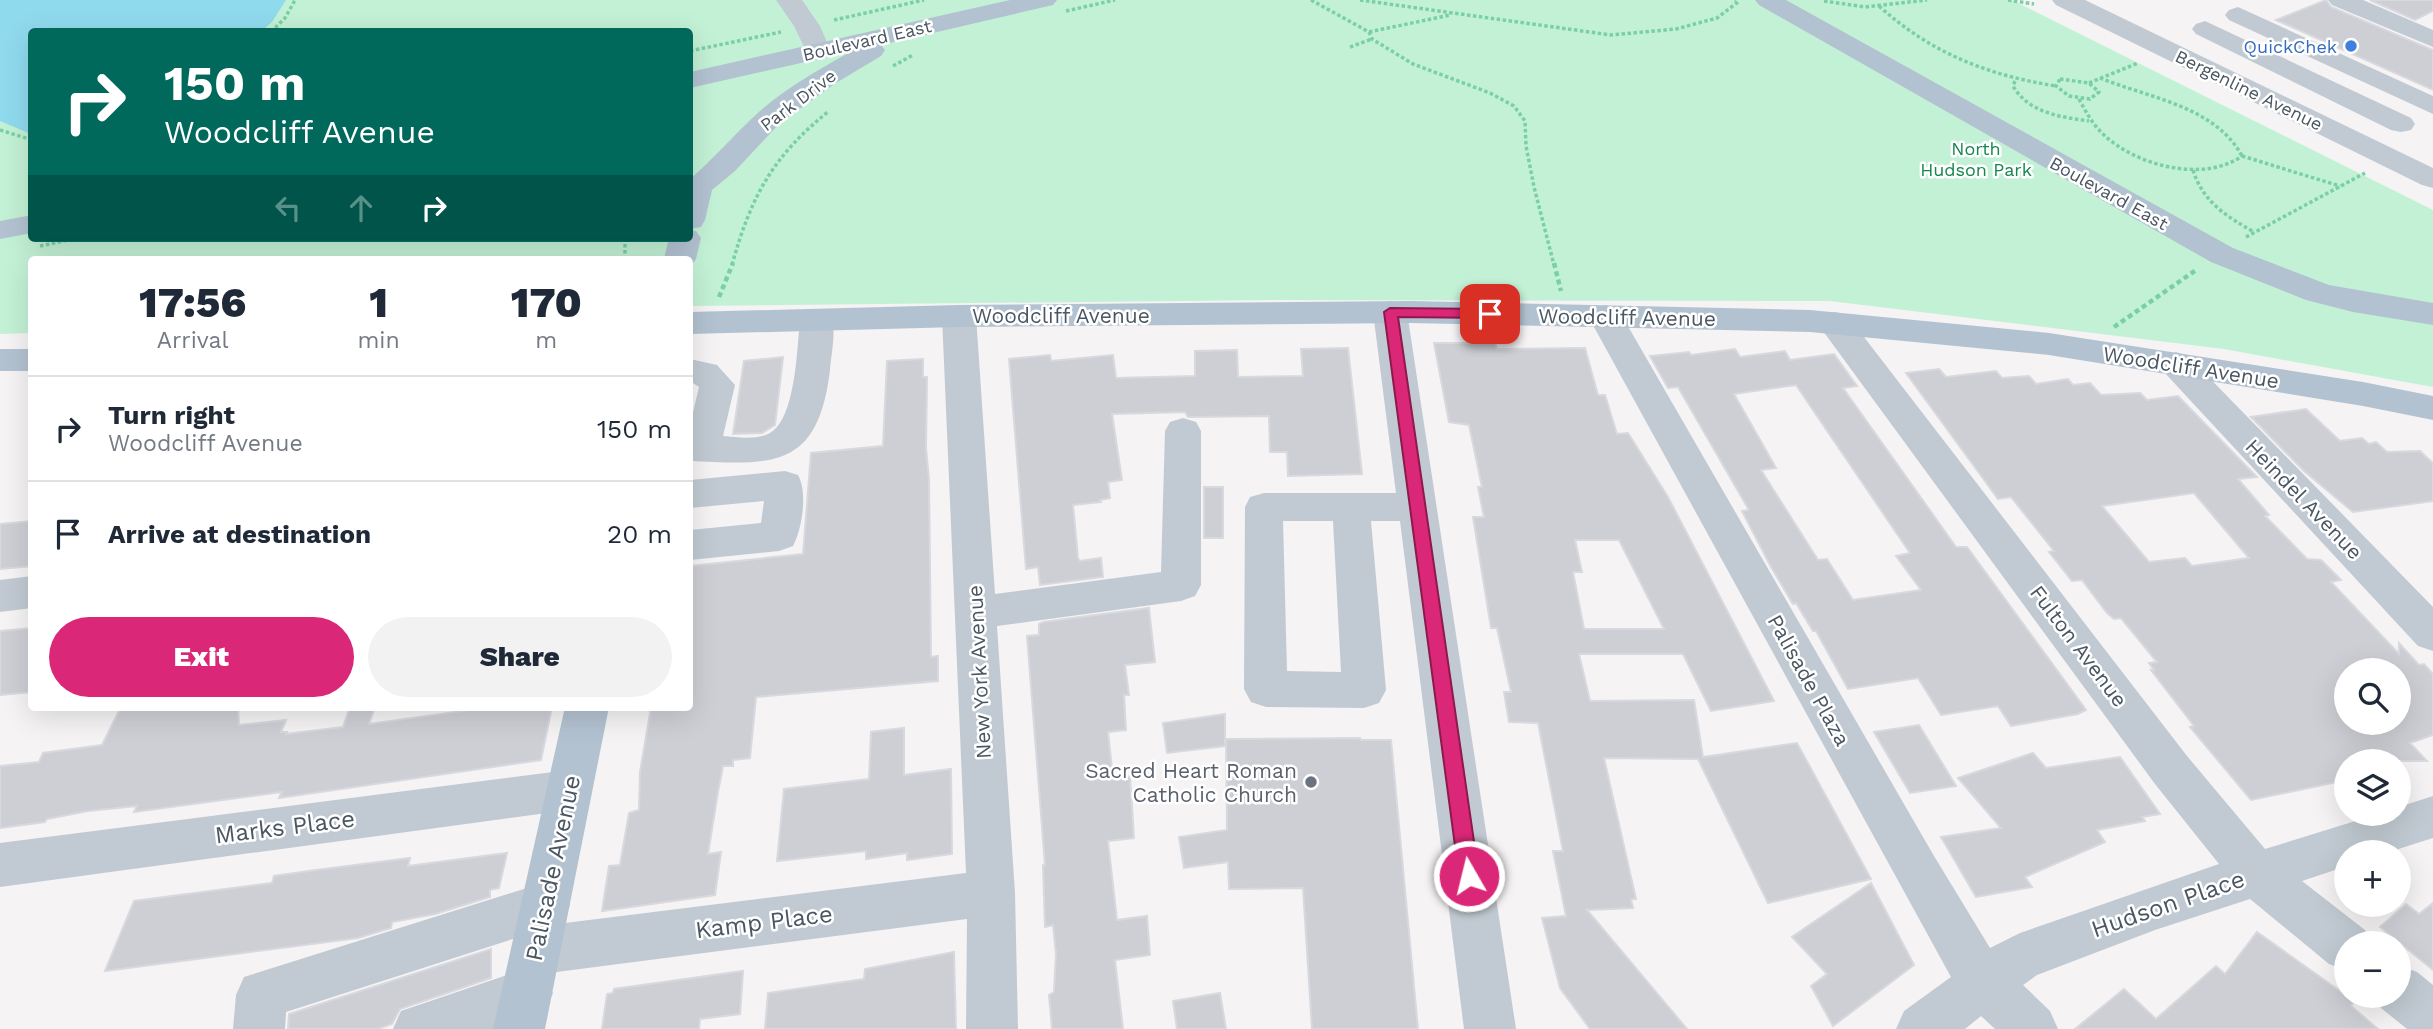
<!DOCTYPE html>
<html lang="en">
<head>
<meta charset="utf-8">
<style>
  :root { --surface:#fff; --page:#f2f2f3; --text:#1f2937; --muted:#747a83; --line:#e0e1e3; --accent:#db2777 }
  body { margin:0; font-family:"Work Sans",sans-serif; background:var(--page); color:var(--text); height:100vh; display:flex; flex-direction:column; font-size:26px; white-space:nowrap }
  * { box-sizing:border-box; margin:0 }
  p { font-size:23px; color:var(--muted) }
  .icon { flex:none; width:38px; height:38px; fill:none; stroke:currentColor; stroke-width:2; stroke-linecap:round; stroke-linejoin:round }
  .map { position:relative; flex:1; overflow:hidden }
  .details { position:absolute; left:28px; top:256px; width:665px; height:455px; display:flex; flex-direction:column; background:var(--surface); border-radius:7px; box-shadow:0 7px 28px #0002 }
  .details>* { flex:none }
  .hud { position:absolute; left:28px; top:28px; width:665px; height:214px; border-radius:7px; box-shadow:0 7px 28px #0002; background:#00695c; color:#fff; overflow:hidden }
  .controls { position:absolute; left:2334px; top:658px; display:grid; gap:14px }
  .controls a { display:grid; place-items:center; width:77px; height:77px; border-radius:50%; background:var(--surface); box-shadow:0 7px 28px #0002; font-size:35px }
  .pin { position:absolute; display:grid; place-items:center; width:60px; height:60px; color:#fff; margin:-30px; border-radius:14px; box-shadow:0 4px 10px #0006 }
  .me { position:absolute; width:77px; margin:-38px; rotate:352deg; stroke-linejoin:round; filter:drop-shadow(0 0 5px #0008) }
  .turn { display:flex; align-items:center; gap:24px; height:147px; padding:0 21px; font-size:32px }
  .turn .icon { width:91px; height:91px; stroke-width:2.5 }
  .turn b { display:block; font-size:49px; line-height:60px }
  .lanes { display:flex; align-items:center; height:66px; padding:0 21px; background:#0003; justify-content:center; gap:35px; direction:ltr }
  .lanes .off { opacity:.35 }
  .eta { display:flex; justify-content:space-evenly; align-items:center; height:119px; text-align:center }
  .eta b { font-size:42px; font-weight:800; line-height:49px }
  .primary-button { display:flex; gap:14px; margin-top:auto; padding:14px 21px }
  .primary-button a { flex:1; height:80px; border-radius:42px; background:var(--accent); color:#fff; font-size:28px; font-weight:800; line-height:80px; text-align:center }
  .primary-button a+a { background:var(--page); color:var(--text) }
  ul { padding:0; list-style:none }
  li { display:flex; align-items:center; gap:21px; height:105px; padding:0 21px; border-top:2px solid var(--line) }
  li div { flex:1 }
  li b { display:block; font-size:26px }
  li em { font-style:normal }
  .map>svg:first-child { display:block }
  .green { fill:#c3f1d5; fill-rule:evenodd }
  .water { fill:#90daee }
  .building { fill:#cdcfd5; stroke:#d7d9de; stroke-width:2; fill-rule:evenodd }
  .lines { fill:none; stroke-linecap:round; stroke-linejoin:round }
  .path-far1 { stroke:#7ad0a6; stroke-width:3.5; stroke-dasharray:3.5 2.5; stroke-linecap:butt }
  .path { stroke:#7ad0a6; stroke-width:4.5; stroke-dasharray:5 3.5; stroke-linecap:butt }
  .minor { fill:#c1cad2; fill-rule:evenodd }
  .major { fill:#b3c2d1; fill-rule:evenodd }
  .route { fill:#db2777; stroke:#8e194d; stroke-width:2 }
  .shop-dot { fill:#3f7fe0; stroke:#fff; stroke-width:2.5 }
  .worship-dot { fill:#6b7280; stroke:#fff; stroke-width:2.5 }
  .labels { text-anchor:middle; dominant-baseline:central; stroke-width:5; stroke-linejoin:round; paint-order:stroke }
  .far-street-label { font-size:18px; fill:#4a5661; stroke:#fff }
  .far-shop-label { font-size:18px; fill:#366cbe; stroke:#fff; text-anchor:end }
  .far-park-label { font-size:18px; fill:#17864f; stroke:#fff }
  .street-label { font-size:21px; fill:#4a5661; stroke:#fff }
  .worship-label { font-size:21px; fill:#5b616d; stroke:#fff; text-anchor:end }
  .near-street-label { font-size:24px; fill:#4a5661; stroke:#fff }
</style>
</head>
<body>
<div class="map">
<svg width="2433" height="1029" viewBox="0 0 2433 1029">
  <rect width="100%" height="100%" fill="#f5f3f3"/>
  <path class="green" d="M0,0H2012L2433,210V387L2224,349L1830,301L1270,300L690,306V259H32L31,333L0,334ZM32,32H690V238H32Z"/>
  <path class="water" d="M0,0H286L272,22L262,31L32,32L31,134L0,121Z"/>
  <path class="building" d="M2326,0L2331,7L2433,50V90L2276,20Z
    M2370,0H2433V11L2415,20Z
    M1434,343H1495L1497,349L1585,348L1598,395H1605L1617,434L1628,433L1668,497L1774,701L1711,711L1683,654H1579L1590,701L1694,700L1703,757L1797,743L1871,879L1768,903L1698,759L1604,758L1636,899H1631L1633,908L1587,910L1687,1029H1590L1560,988L1542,918L1566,916L1553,851H1563L1538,723L1509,722L1504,692H1511L1497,628H1491L1473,517H1484L1478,487H1482L1469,425L1449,422ZM1575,540H1619L1664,629H1584L1573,572H1582Z
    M1348,348L1362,474L1288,476L1287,452H1270L1269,416L1188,417L1185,412L1112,414L1122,480L1108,482L1110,498L1100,500L1101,502L1073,505L1078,558L1080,561L1101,558L1103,577L1040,585L1038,567L1026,569L1009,359L1050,355L1051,361L1113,355L1116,378L1195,376V351L1237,350L1238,377L1303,376L1301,349Z
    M1735,349L1740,357L1785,351L1790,360L1834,354L1857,386L1843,388L1956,547H1967L2086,710L2078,714L2011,726L1998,706L1941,715L1918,678L1848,689L1816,631H1813L1796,603L1793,604L1771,567L1742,511L1749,510L1678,387L1668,388L1650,356L1689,352L1691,355ZM1796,385L1910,553L1896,556L1921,590L1853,600L1827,559L1818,560L1761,470L1776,468L1734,394Z
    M783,357L775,425L762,433L733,434L744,361Z
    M923,359V377H927L926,448L929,480L931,657L938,656V681L756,697L750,758L733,760V766H723L718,792L708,854L721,852L715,895L602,911L609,866L620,865L629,813L639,810L640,772L651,707H690V566L803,554L811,453L883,446L887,361Z
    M1939,369L1946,377L1996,371L2002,378L2029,376L2036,384L2068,379L2073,385L2090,383L2101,395L2140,393L2147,400L2178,396L2257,477L2238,479L2269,515L2265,516L2307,559L2321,560L2341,580L2331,582L2399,654V643L2419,665L2424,664L2433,674V735L2410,743L2427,761H2347V780L2251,800L2190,727L2194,726L2151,670H2154L2149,663L2157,662L2121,618L2114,619L2107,613L2082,580L2072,581L2049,552L2054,551L2011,497L1998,499L1906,373ZM2194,493L2249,558L2192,566L2185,558L2149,562L2102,506ZM2347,670H2399V723H2347Z
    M2306,409L2340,441L2362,438L2369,444L2376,442L2387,452L2420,451L2433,463V501L2353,512L2304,471L2251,417Z
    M1204,487H1223V538H1204Z
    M32,521V566L0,569V524Z
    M1149,608L1155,662L1125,665L1129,695H1124L1126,730L1108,732L1113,778L1130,776L1134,838L1108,841L1117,920L1147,916L1150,955L1115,960L1123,1029H1052L1049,995L1054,992L1056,954L1053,925L1045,927L1043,865H1045L1027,636L1039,635V624L1043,622Z
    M32,628V692L0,695V631Z
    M121,707H238L239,725L286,720L281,732H287L286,734L343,727L350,707H375L369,724L491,707H552L541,760L279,798L282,792L134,812L137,806L88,811L47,819L45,822L0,828V766L39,762L43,753L102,745Z
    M1225,714V746L1167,753L1163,723Z
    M1919,725L1956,786L1910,793L1874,732Z
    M904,728V775L951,769L952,854L907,860V853L866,859V851L777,861L784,789L869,779L871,732Z
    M1360,738L1361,740H1391L1418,1029H1312L1303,888L1229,889L1228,862L1184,868L1179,837L1227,830L1226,739Z
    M2033,753L2046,768L2120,757L2160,814L2142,817L2145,821L2097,830L2105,842L2025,877L2032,887L1976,897L1941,837L2001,828L1958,778Z
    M507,853L499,888L490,890V897L435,914L392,922L391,928L358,938L105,971L134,901L272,883L274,876L316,870L410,858L408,866Z
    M1871,883L1914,965L1833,1026L1811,986L1827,974L1792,937Z
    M2433,903V970L2380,927L2406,904L2419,914Z
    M2257,932L2354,1001L2351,1006L2378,1029H2075L2124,989L2156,1019L2216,966L2225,974Z
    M491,949V978L400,1009L392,1024L378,1029H288L289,1014Z
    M954,952L956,1029H765L768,993L864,979L865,969Z
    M743,971L740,1014L700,1019L699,1029H602L607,994L613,993L614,989Z
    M1220,993L1226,1029H1177L1173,1001Z"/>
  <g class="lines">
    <path class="path-far1" d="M1311,0L1369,32L1372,39L1413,64L1490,93L1514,106L1525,121L1526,146L1534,187L1554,265
      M1360,0L1611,35L1676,29L1717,18L1738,2L1735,0
      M2008,0L2034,4
      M1824,1L1865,7L1927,0
      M1879,6C1931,53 1987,75 2056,86
      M1066,11L1115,0
      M834,20L924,0
      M271,32L285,18L295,0
      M1369,32L1450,15
      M1350,47L1372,39
      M690,51L781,32
      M893,66L913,55
      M2100,78C2149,98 2215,106 2242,156
      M2060,79L2089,83L2099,92L2090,99L2069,96L2056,86Z
      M2015,81L2013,86C2029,113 2060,117 2089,121
      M2089,83L2138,63
      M2079,99C2086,112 2093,125 2104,135C2137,166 2204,183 2242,156
      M0,130L32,140
      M2242,156L2340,186
      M2193,170C2203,202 2226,216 2254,232
      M2246,237L2365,173
      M625,238V259
      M40,246L77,238
      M732,265C751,196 773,156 829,111"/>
    <path class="path" d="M1554,263L1561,291
      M719,297L733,263
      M2114,327L2196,270"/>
    <path class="minor" d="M776,0H802L820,26L831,51L827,57L818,59L809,57L794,26Z
      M2052,0H2085L2433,168V188L2422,185L2056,5Z
      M2328,0H2363L2433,30V47L2332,5Z
      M2238,7L2433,96V114L2229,20L2225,15L2229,10Z
      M2205,21L2411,118L2415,124L2411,130L2401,132L2391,130L2196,34L2192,29L2196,24Z
      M1390,301L1402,304L1407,312L1516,1029H1464L1400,521H1371L1386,690L1379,703L1364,708L1266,707L1251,702L1244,689L1245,507L1250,497L1264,493H1396L1373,312L1378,304ZM1283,521H1333L1341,672L1287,671Z
      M959,305L971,308L976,316L995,594L1161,572L1165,431L1170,422L1183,418L1196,422L1201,431V585L1195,596L1181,601L997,626L1015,893L1018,1029H966L967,919L541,974L545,975L553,993L545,1011L495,1029H393L401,1011L525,969L520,967L513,950L519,937L286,1012L285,1029H233L236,995L244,977L546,882L563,889L570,905L563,921L557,924L966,873L942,316L947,308Z
      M1605,305L1617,308L1622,316L1934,856L1990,948L2020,933L2219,864L2155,784L1823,331L1818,323L1823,315L1835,312L1847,315L2187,756L2265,849L2378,814H2399V807L2433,796V838L2389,852H2347V866L2302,881L2365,930L2370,943H2347V971L2329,964L2250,899L2155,930L2037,975L2023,985L2050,1011L2058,1029H1995L1981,1016L1965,1029H1896L1904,1011L1951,977L1588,316L1593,308Z
      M817,309L829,312C838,327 831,353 830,370C818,469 774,465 690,461V425L699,387L690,381V359L717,365L735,385L723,436C736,437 755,440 768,434C796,422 797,347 800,320L805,312Z
      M2176,352L2188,356L2433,607V651L2418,646L2164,372L2159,364L2164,356Z
      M785,471L798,475C808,493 802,529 793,546L779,551L690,560V530L761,523L764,501L690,508V480Z
      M32,576V608L0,612V580Z
      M569,770L585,776L592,790L585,804L569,810L0,887V843Z
      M2399,965L2417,972L2433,985V1029H2407L2381,1008L2376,996H2399Z"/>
    <path class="major" d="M1010,0H1057L1053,5L881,45L885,50L881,56L836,83L780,123L735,171L712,190L705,220L701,227L690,229V179C715,158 735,133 760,111C786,88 820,69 850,52L690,88V72Z
      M1755,0H1786L2233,248L2329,285L2433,303V325L2353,312L2306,300L2211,262L1759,5Z
      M32,215V233L0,239V221Z
      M690,230L696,231L701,238L696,259L691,266L690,259H664L669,238H690Z
      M1411,301L1810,310L2049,333L2363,382L2433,396V420L2363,406L2049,355L1810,332L1411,323L959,327L690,334V312L959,305Z
      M0,349H32V371H0Z
      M565,707H609L545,1029H493Z"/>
  </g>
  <path class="route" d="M1390,308L1490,309L1496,314L1490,318L1398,317L1479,876L1476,883L1469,885L1462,883L1459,876L1384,312Z"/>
  <circle class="shop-dot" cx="2351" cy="46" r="7"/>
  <circle class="worship-dot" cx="1311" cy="782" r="7"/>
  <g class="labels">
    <g class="far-street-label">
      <text transform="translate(867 40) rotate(-13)">Boulevard East</text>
      <text transform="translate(2249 90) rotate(26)">Bergenline Avenue</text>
      <text transform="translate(798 100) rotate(-37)">Park Drive</text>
      <text transform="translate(2109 193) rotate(29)">Boulevard East</text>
    </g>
    <g class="far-shop-label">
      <text x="2337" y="46">QuickChek</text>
    </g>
    <g class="far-park-label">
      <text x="1976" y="148">North<tspan x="1976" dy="21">Hudson Park</tspan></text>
    </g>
    <g class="street-label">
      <text x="1061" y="315">Woodcliff Avenue</text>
      <text transform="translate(1627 317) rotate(1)">Woodcliff Avenue</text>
      <text transform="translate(2191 367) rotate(9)">Woodcliff Avenue</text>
      <text transform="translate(2304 499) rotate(46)">Heindel Avenue</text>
      <text transform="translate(2079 646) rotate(53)">Fulton Avenue</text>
      <text transform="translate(979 672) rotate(-93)">New York Avenue</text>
      <text transform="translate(1809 680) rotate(61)">Palisade Plaza</text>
    </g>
    <g class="worship-label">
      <text x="1297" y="770">Sacred Heart Roman<tspan x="1297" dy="24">Catholic Church</tspan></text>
    </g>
    <g class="near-street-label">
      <text transform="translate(285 827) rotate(-7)">Marks Place</text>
      <text transform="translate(553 868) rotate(-78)">Palisade Avenue</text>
      <text transform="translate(2168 904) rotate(-19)">Hudson Place</text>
      <text transform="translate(764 922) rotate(-7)">Kamp Place</text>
    </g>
  </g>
</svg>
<div class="controls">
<a><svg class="icon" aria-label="search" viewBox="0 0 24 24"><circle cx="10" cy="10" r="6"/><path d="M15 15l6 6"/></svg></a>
<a><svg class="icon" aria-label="layers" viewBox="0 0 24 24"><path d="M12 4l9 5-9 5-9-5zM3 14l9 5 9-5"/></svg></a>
<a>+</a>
<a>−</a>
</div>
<div class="pin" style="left:1490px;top:314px;background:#d93025"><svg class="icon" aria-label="arrive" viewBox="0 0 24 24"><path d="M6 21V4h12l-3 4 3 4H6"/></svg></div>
<svg class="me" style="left:1469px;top:876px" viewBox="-20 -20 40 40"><circle r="17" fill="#db2777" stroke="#fff" stroke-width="3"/><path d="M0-11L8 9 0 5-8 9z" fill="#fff"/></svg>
<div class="hud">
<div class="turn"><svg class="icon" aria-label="right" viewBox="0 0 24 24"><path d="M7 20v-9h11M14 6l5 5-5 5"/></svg><div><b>150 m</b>Woodcliff Avenue</div></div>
<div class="lanes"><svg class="icon off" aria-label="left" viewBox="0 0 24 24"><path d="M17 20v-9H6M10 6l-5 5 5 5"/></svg><svg class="icon off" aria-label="ahead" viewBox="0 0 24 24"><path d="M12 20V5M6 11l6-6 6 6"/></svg><svg class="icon" aria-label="right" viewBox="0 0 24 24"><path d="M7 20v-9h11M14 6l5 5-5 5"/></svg></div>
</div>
<section class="details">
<div class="eta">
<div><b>17:56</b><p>Arrival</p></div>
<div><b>1</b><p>min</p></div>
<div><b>170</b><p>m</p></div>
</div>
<ul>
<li><svg class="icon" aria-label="right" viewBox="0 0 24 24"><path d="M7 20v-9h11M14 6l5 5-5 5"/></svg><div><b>Turn right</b><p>Woodcliff Avenue</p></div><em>150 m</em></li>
<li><svg class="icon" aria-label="arrive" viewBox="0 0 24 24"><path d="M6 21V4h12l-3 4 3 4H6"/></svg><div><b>Arrive at destination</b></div><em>20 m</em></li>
</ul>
<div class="primary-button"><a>Exit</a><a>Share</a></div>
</section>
</div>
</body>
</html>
